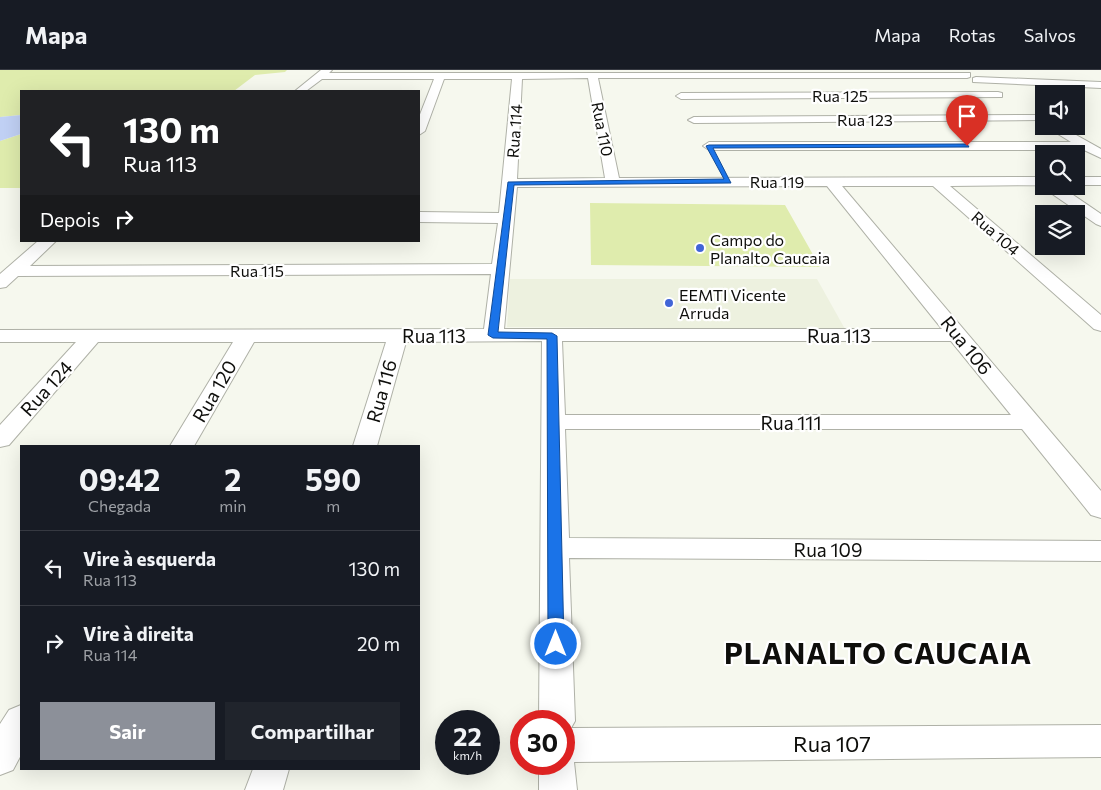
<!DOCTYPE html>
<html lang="pt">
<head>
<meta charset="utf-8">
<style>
  :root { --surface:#171b24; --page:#20242c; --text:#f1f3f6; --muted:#9ea1a6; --line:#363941; --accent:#8c9099 }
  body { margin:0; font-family:Commissioner,sans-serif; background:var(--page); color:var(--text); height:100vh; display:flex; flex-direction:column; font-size:19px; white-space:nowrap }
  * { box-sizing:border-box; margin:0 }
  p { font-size:16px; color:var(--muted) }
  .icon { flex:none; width:28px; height:28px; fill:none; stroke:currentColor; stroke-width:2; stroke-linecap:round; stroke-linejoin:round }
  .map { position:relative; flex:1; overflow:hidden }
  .sheet { position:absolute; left:20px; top:375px; width:400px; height:325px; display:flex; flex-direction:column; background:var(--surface); border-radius:0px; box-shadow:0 5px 20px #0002 }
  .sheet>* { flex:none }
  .guide { position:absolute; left:20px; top:20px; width:400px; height:152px; border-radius:0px; box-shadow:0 5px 20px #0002; background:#202124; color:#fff; overflow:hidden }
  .controls { position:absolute; left:1035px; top:15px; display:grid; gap:10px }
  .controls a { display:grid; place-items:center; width:50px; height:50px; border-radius:0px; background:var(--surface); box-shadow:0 5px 20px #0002; font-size:25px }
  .speed { position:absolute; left:435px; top:640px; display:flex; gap:10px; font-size:25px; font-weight:700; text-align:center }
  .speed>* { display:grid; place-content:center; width:65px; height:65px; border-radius:50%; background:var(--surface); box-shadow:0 5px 20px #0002; line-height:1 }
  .speed small { font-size:12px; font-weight:400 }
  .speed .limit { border:8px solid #d22; background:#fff; color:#111 }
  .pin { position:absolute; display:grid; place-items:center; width:42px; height:42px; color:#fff; margin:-51px -21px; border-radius:50% 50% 50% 0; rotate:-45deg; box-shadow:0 0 5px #0007 }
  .pin .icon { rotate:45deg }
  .me { position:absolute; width:55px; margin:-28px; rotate:0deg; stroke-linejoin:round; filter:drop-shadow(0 0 4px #0008) }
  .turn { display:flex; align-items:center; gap:18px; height:105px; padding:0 20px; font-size:22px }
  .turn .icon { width:65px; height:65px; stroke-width:2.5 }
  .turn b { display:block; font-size:35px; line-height:42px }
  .then { display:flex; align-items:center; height:48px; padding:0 20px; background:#0003; gap:10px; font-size:19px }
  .eta { display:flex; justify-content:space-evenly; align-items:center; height:85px; text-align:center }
  .eta b { font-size:30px; font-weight:700; line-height:35px }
  .button { display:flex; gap:10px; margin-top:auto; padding:10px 20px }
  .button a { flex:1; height:58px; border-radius:0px; background:var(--accent); color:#fff; font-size:20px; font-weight:700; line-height:58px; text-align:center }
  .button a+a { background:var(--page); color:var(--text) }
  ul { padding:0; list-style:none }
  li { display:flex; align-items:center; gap:15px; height:75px; padding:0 20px; border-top:1px solid var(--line) }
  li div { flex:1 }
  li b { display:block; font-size:19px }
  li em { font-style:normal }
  header { display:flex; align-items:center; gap:30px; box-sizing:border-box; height:70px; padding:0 25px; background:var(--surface); border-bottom:1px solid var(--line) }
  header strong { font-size:24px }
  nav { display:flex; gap:28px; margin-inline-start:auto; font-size:18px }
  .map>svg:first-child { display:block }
  .built { fill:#edf1df }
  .green { fill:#dfecad }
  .water { fill:#c1d1f5 }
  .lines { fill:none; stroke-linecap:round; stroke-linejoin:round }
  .minor-casing { stroke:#afb1a7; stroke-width:2 }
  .minor { fill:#fff; fill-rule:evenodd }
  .route { fill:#1a73e8; stroke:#114b97 }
  .poi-dot { fill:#4165d7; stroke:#fff; stroke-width:2 }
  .labels { text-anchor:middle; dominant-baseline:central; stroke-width:4.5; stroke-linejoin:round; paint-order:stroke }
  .far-street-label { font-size:16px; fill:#0e0e0b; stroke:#fff }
  .far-poi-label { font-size:16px; fill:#0e0e0b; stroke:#fff; text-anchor:start }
  .street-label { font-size:19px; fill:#0e0e0b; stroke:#fff }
  .near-street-label { font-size:22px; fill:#0e0e0b; stroke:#fff }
  .near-district-label { font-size:29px; font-weight:bold; letter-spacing:1px; fill:#0e0e0b; stroke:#fff }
</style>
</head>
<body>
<header>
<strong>Mapa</strong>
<nav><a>Mapa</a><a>Rotas</a><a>Salvos</a></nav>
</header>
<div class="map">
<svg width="1101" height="720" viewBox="0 0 1101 720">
  <rect width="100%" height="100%" fill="#f6f8ee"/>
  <path class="built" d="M510,209H817L845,259L507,257Z"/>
  <path class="green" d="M0,0H287L285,2L255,5L234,21H21V45L0,47Z
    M21,64V118H0V71Z
    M590,133L785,135L820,197L591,195Z"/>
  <path class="water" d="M21,45V64L0,71V47Z"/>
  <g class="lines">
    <defs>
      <path id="minor" d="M321,0H332L329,3H970V7L967,8H598L619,108L1044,107V116H1060L1101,144V156L1096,154L1045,119L1043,116L1044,115L950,116L1101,245V261L1094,259L933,116H842L1101,421V448L1091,445L1022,359H565L569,468L1101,471V491L569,488L575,651L571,658L1101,655V687L574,692L577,720H539V694H564V651H539L542,271L406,272L377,376H353L386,272H254L194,376H170L233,272H98L9,375L0,377V355L76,272H0V260L484,259L491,204L18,206L6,217L0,218V204L38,171H56L30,196L492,194L498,153L419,152V142L499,143L512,9H444L425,61L419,65V47L434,9H322L306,21H295ZM588,8L605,108L517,109L522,9ZM827,116L942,259H504L517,117ZM562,271H951L1011,345H565Z
        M976,7L1101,12V18L973,12V8Z
        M998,22L1002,23V27L681,29L676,26L681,23Z
        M1036,45L1042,48L1040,50L694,53L688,50L694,47Z
        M1045,56H1060L1101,79V88L1084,80H709L703,76L709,72H1071Z
        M1076,107H1101V115H1076Z
        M21,635V685L13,700L0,705V654L9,640Z
        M253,699H289L283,720H245Z"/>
    </defs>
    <use href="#minor" class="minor-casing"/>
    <use href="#minor" class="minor"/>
  </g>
  <path class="route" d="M967,74L969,77L713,78L731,113L514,115L498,262L552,263L557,266L564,574L561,578L556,580L550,578L548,574L547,269L493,268L488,265L508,112L724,109L706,76L709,75Z"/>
  <g class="poi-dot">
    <circle cx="700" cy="178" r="5"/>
    <circle cx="669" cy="233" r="5"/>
  </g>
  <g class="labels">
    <g class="far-street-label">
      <text x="840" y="25">Rua 125</text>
      <text x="865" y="49">Rua 123</text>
      <text transform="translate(603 59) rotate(79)">Rua 110</text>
      <text transform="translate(514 61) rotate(-86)">Rua 114</text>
      <text x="777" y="111">Rua 119</text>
      <text transform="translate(996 163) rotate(41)">Rua 104</text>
      <text x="257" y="200">Rua 115</text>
    </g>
    <g class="far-poi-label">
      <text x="710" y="169">Campo do<tspan x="710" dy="18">Planalto Caucaia</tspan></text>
      <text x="679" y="224">EEMTI Vicente<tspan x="679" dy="18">Arruda</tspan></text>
    </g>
    <g class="street-label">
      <text x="434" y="265">Rua 113</text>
      <text x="839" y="265">Rua 113</text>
      <text transform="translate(967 275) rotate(51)">Rua 106</text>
      <text transform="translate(46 318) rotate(-48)">Rua 124</text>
      <text transform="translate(214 321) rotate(-60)">Rua 120</text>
      <text transform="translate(381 321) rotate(-74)">Rua 116</text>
      <text x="791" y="352">Rua 111</text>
      <text x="828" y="479">Rua 109</text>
    </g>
    <g class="near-street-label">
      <text x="832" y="673">Rua 107</text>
    </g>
    <g class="near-district-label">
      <text x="878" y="582">PLANALTO CAUCAIA</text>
    </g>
  </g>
</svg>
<div class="controls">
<a><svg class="icon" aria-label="sound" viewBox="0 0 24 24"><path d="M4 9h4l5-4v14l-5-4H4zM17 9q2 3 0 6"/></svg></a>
<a><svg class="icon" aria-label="search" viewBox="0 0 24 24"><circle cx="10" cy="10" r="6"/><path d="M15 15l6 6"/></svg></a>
<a><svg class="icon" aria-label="layers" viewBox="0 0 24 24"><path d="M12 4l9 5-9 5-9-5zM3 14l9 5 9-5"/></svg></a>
</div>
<div class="speed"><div>22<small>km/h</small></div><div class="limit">30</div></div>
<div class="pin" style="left:967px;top:76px;background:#d93025"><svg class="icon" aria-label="arrive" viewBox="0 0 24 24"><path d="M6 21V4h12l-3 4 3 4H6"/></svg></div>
<svg class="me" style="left:556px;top:574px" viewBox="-20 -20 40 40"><circle r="17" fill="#1a73e8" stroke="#fff" stroke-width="3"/><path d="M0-11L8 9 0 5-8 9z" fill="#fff"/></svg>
<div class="guide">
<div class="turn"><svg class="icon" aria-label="left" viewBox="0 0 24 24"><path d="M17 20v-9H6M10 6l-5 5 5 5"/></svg><div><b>130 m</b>Rua 113</div></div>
<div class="then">Depois<svg class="icon" aria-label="right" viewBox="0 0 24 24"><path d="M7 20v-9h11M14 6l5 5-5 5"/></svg></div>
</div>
<section class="sheet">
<div class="eta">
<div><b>09:42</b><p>Chegada</p></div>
<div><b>2</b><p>min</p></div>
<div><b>590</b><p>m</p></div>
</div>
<ul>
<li><svg class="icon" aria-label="left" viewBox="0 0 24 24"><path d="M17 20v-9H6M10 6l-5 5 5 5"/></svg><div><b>Vire à esquerda</b><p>Rua 113</p></div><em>130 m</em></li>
<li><svg class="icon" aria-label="right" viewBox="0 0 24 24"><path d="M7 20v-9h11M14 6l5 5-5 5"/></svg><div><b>Vire à direita</b><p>Rua 114</p></div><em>20 m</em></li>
</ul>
<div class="button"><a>Sair</a><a>Compartilhar</a></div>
</section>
</div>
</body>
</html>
